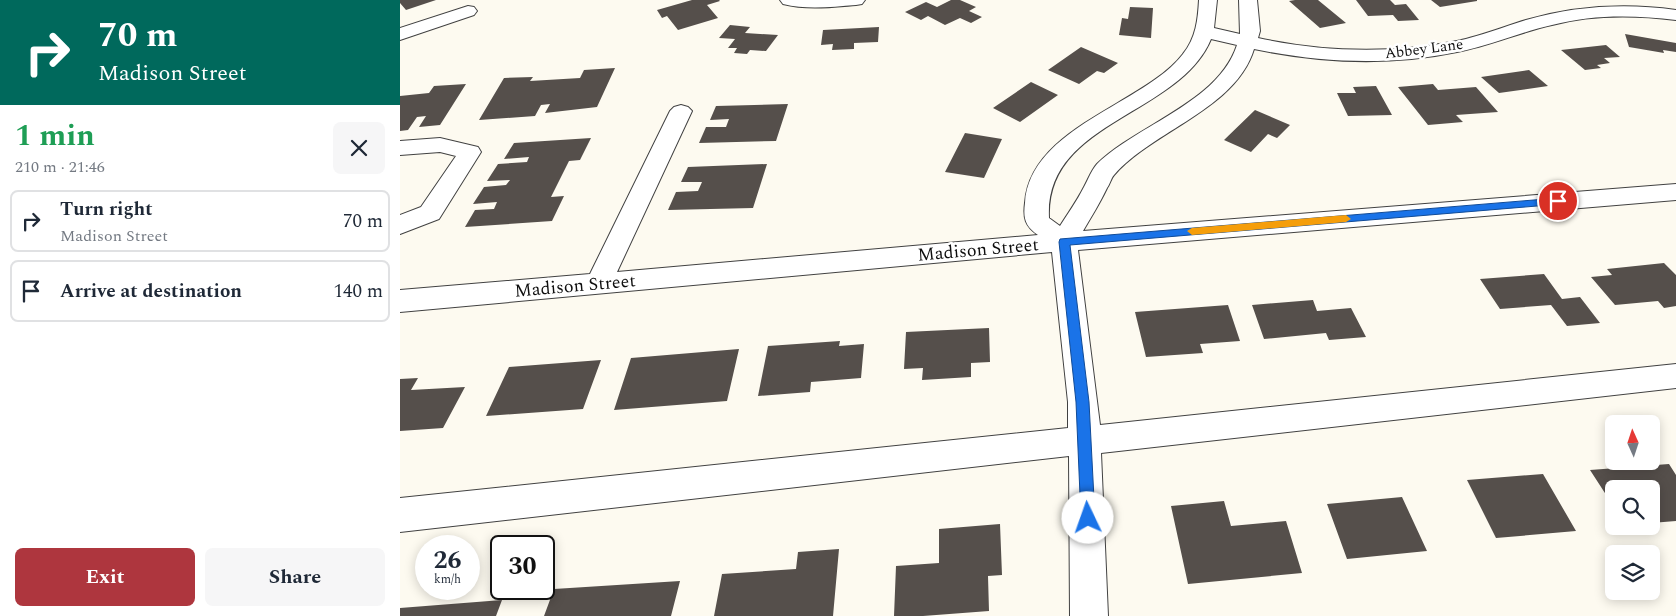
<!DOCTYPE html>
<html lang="en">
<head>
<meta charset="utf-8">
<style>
  :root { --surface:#fff; --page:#f6f6f7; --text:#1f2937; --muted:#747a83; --line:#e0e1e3; --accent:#ae363e }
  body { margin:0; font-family:Spectral,serif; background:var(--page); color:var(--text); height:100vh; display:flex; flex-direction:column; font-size:19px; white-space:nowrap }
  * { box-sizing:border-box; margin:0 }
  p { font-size:16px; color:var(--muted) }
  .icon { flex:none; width:28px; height:28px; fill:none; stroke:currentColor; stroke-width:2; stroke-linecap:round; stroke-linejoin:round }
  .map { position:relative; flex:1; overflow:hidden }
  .details { display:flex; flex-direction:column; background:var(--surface); width:400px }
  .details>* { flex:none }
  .top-card { background:#00695c; color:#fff; overflow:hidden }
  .needle { width:32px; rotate:357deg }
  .controls { position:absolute; left:1205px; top:415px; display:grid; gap:10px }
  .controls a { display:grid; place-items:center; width:55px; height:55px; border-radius:8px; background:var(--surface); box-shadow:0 2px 12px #0003; font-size:25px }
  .speed { position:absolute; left:15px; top:535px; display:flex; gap:10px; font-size:25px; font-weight:700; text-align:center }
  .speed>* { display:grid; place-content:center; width:65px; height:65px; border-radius:50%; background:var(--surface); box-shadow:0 2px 12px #0003; line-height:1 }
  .speed small { font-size:12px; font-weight:400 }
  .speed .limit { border:2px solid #111; border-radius:8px; background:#fff; color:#111 }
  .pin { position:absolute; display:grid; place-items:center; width:42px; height:42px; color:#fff; margin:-21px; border:2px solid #fff; border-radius:50%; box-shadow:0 1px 5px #0007 }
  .me { position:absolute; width:55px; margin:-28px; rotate:357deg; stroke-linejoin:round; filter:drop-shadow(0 0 4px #0008) }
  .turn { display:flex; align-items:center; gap:18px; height:105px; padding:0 15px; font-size:22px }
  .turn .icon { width:65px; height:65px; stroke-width:2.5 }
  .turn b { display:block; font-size:35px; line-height:42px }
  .round { display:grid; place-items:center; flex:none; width:52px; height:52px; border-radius:8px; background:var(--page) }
  .head { display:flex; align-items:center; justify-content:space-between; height:85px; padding:0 15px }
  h1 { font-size:30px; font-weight:700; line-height:38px; color:#1e9e55 }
  .button { display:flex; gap:10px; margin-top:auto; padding:10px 15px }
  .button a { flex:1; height:58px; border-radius:8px; background:var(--accent); color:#fff; font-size:20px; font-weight:700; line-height:58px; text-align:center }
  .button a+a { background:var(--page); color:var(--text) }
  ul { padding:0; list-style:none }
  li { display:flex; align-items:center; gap:15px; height:62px; margin:0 10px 8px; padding:0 5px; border:2px solid var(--line); border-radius:8px }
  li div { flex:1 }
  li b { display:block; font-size:19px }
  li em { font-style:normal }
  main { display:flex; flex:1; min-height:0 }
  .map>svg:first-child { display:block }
  .building { fill:#554f4b }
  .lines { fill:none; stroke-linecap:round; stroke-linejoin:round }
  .minor-casing { stroke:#414141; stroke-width:2 }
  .minor { fill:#fff; fill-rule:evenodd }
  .route { fill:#1a73e8; stroke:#114b97 }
  .slow { fill:#f59e0b }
  .labels { text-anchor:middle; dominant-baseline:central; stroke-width:5; stroke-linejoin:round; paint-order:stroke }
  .far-street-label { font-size:15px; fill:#0e0e0e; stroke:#fff }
  .street-label { font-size:18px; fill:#0e0e0e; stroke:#fff }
</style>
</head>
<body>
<main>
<section class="details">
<div class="top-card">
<div class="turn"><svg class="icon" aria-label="right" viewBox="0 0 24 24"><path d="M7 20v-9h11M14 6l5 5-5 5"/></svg><div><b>70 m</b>Madison Street</div></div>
</div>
<div class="head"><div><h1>1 min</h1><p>210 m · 21:46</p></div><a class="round"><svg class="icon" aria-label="close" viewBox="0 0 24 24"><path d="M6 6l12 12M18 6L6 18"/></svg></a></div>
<ul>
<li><svg class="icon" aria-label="right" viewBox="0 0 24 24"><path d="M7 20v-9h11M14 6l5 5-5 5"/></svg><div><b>Turn right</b><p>Madison Street</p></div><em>70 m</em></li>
<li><svg class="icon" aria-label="arrive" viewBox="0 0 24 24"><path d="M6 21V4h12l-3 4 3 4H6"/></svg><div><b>Arrive at destination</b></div><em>140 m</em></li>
</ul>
<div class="button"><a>Exit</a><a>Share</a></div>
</section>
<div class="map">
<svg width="1276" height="616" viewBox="0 0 1276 616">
  <rect width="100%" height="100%" fill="#fdfaf0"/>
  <path class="building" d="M0,0H36L6,10L0,3Z
    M292,0H319L320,1L307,5L318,18L278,30L267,16L262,18L257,10Z
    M551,0H560L576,7L569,11L582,17L571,23L560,18L545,25L528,16L521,20L505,12L526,2L537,7Z
    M895,0H918L946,23L920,28L889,1Z
    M956,0H990L995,5L1006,4L1019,20L998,21L993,15L968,16Z
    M1031,0H1077V1L1040,7Z
    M730,7L753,8L751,38L719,35L722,18L728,19Z
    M330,25L350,27L345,33L378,35L366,51L350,50L347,54L334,53L337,48H328L335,39L319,38Z
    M479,27L478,42L454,43V49L432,50L433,44L421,45L423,30Z
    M1225,34L1276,43V52L1263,50L1264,53L1229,47Z
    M1206,45L1220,57L1204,58L1210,63L1197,65L1201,68L1185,70L1161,50Z
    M681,47L718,63L704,73L697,71L679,84L648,70Z
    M215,68L197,107L145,113L150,104L141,105L135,116L79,120L104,78L133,77L130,81L180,78L184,70Z
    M1129,70L1148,86L1099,93L1081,77Z
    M631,82L658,95L620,122L593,108Z
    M66,84L40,125L19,127L26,116L17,117L8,130L0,131V96L29,93L34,86Z
    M1033,84L1038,90L1076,87L1098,112L1056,115L1063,122L1028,125L998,87Z
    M976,86L992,115L948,116L937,93H956L953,87Z
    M388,104L376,141L299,143L306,127H326L329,119L310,120L316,106Z
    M855,110L890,125L877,138L868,134L851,152L824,140Z
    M565,133L602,139L584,178L545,172Z
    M191,138L180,160L169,161L151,197L164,196L152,221L65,227L75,210L94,209L97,202L73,204L84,187L106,185L110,180L87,181L98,164L127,162L129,157L104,159L114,143Z
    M367,164L353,208L268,210L276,192L298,191L302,182H281L288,167Z
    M1264,263L1276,275V306L1264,308L1258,301L1215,305L1191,277L1212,275L1207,269Z
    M1144,274L1162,299L1180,297L1200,323L1167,326L1151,305L1100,309L1080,279Z
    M913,300L917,311L951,308L966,337L929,340L926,333L864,339L852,305Z
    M828,305L840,341L800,344L803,353L746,357L735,312Z
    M589,328L590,362L571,363V377L522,380L523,368L504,369L506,332Z
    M440,341L439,346L464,344L461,378L411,382L410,392L358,396L368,346Z
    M339,349L327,401L214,410L231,358Z
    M201,360L183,409L86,416L109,367Z
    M18,378L11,390L65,387L43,428L0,431V379Z
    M1269,464L1276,475V521L1251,523V489H1214V507L1190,470Z
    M1143,474L1176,531L1096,538L1067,480Z
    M1002,497L1027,551L947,559L927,504Z
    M824,501L831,526L886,521L902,573L788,584L771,506Z
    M600,524L602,575L588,576L589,611L523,616H494L496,566L539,563V529Z
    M439,549L433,616H314L322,574L396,569L398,552Z
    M280,581L271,616H144L154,589Z
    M102,600L96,616H0V608Z"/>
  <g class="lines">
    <defs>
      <path id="minor" d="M380,0H465L462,4L456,5C431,7 407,10 383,4Z
        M799,0H817L814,28L840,34L839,0H857L860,31L858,38C923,52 991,54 1057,41C1081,36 1103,27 1126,20C1175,6 1225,3 1276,10V20C1235,15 1193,14 1152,25C1120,32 1090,46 1057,52C990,66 921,63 854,49C836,109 752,131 714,175C711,178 710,184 707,188C700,203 691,217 683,231L1276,184V200L678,250L700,425L1276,364V388L701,453L708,616H670L669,456L0,532V498L668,428V402L652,252L0,312V290L190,274L270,111L274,107L281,105L288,107L292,111L217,272L638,235C625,226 623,218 625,203C630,127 745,104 783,54C796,38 798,19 799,0ZM811,39L837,45C818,103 738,124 697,164C691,171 688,180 684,187C677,201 668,213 660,226L649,218C644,121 779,116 811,39Z
        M68,6L74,7L77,11L74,15L0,40V28Z
        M40,138L78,147L81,152L39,219L0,234V215L21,207L56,156L40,152L0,155V141Z"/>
    </defs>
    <use href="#minor" class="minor-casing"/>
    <use href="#minor" class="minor"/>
  </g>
  <path class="route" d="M1158,198L1163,201L1161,204L670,245L689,402L695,518L693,523L688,525L683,523L681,518L676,402L659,242L660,239Z"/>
  <path class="slow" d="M946,215L951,219L946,222L792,235L787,231L792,228Z"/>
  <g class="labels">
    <g class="far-street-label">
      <text transform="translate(1024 49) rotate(-7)">Abbey Lane</text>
    </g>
    <g class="street-label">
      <text transform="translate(578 250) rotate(-5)">Madison Street</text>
      <text transform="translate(175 286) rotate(-5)">Madison Street</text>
    </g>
  </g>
</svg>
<div class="controls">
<a><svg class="needle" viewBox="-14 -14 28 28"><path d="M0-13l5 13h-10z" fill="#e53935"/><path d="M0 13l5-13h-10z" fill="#747a83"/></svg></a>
<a><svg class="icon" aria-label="search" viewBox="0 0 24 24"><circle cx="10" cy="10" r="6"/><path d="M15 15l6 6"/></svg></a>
<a><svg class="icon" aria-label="layers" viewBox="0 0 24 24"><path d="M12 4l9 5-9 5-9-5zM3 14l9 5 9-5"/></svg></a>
</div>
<div class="speed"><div>26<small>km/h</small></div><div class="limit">30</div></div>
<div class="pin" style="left:1158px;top:201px;background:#d93025"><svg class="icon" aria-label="arrive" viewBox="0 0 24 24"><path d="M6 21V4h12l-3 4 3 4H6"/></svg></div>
<svg class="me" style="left:688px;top:518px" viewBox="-20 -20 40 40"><circle r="19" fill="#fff"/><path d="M0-13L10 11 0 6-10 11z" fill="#1a73e8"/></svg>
</div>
</main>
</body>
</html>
